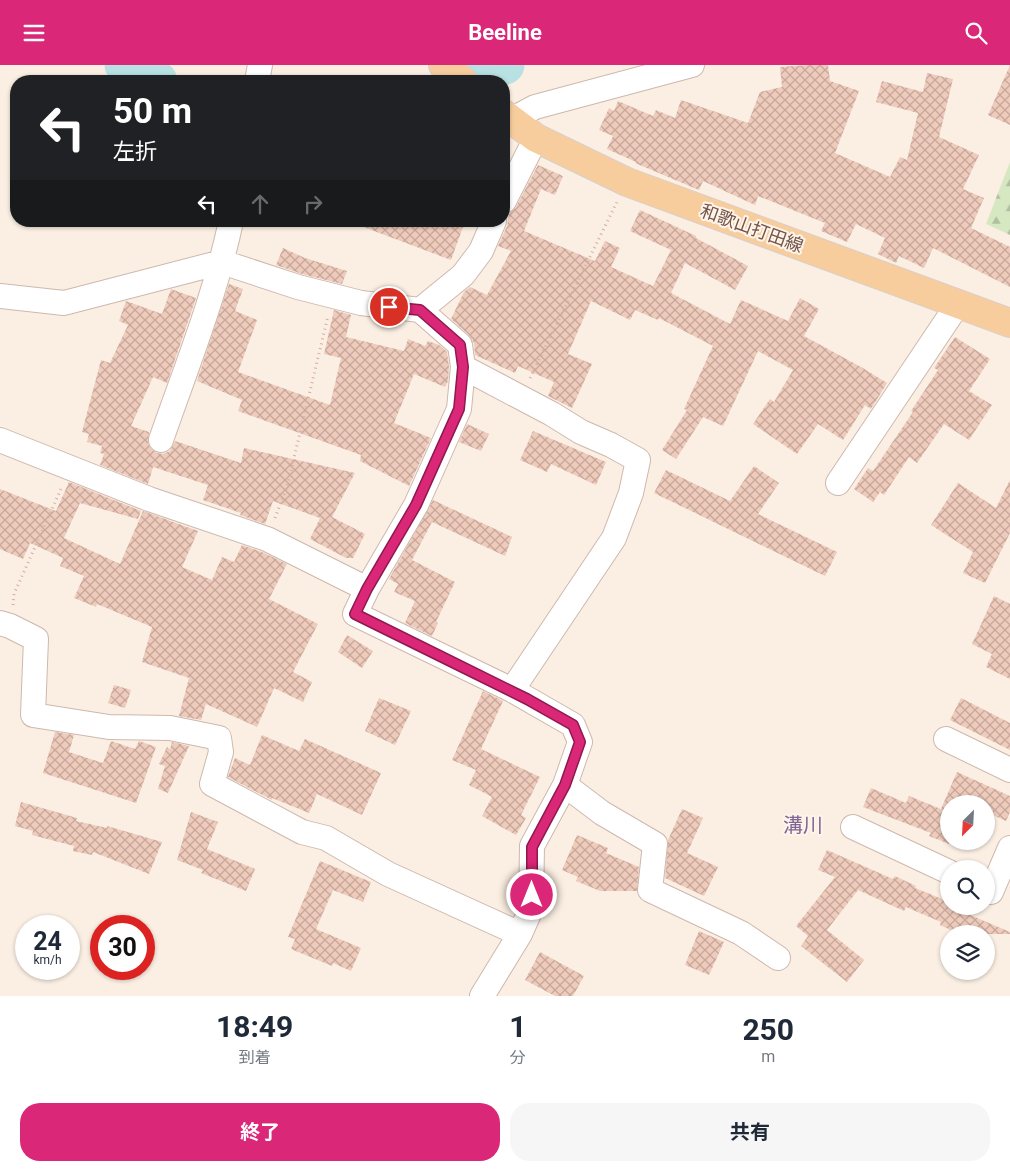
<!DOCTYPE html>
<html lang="ja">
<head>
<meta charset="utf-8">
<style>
  :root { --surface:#fff; --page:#f6f6f7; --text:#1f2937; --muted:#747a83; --accent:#db2777 }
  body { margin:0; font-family:Roboto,"Noto Sans JP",sans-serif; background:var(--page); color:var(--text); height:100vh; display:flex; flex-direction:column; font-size:19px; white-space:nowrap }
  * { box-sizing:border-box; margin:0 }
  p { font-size:16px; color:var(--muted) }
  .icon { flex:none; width:28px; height:28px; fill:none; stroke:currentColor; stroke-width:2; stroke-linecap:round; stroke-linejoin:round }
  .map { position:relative; height:931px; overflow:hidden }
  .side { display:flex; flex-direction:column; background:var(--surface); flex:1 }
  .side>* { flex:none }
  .guide { position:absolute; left:10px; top:10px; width:500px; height:152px; border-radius:20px; box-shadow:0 1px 4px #0004; background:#202124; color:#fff; overflow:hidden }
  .needle { width:32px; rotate:204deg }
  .fabs { position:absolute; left:940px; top:730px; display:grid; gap:10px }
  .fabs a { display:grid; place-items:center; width:55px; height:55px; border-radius:50%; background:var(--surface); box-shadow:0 1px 4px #0004; font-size:25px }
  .speed { position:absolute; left:15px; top:850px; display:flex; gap:10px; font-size:25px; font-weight:700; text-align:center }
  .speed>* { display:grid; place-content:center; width:65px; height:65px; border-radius:50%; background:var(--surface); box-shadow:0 1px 4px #0004; line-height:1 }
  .speed small { font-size:12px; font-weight:400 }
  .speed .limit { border:8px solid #d22; background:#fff; color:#111 }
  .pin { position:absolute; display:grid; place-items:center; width:42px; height:42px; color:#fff; margin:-21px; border:2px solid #fff; border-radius:50%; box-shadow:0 1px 5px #0007 }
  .me { position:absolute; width:55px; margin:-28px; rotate:0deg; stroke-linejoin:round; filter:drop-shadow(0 0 4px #0008) }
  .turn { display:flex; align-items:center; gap:18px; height:105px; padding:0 20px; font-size:22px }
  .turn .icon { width:65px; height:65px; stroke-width:2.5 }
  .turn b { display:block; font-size:35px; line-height:42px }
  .lanes { display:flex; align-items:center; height:48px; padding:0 20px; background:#0003; justify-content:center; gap:25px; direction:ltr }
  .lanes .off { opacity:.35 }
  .eta { display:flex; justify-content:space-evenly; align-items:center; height:85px; text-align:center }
  .eta b { font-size:30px; font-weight:700; line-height:35px }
  .button { display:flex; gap:10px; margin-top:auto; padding:10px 20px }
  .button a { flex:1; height:58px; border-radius:20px; background:var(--accent); color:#fff; font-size:20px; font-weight:700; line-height:58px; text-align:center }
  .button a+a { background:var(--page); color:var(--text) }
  header { display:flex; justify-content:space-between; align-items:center; height:65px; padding:0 20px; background:var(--accent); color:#fff; font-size:22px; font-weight:700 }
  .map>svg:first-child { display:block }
  .forest { fill:url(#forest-firs) }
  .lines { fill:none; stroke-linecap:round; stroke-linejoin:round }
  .river { stroke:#b8e1e3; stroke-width:39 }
  .building { fill:url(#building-cross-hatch) }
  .minor-casing { stroke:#ceb8ad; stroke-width:26 }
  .primary-casing { stroke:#d8cfcc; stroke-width:30 }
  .path { stroke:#d4ae9f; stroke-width:3; stroke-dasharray:1 4; stroke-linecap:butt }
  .minor { stroke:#fff; stroke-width:24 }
  .primary { stroke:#f7cd9e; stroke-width:28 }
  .route-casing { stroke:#8e194d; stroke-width:12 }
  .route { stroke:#db2777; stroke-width:9 }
  .labels { text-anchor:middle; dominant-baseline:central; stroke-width:4; stroke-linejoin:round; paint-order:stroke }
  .street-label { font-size:18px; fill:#72544a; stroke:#fef4e9 }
  .quarter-label { font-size:20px; fill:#806695; stroke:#fef4e9 }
</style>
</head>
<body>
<header><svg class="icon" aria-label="menu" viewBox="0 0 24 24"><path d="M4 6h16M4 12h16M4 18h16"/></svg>Beeline<svg class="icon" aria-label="search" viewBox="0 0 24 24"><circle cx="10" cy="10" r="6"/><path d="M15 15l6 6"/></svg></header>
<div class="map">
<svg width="1010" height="931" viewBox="0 0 1010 931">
  <defs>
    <pattern id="forest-firs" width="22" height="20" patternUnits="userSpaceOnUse" patternTransform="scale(1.25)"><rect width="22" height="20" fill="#d5e8c2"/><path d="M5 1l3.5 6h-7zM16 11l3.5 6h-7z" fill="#b1bfa0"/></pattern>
    <pattern id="building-cross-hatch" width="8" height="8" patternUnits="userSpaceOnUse" patternTransform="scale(1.25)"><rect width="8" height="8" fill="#efcbbc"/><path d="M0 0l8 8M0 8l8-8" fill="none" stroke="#c6a79b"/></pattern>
  </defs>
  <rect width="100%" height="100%" fill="#fbefe3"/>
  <path class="forest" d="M1010,97V170L986,159Z"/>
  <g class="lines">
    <path class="river" d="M124,0L158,16
      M456,16L505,0"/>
  </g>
  <path class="building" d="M808,0H828L830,16L859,26L835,88L890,112L900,92L907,95L918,48L876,37L882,16L923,27L927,8L953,14L939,72L979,90L963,124L984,133L971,163L1010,182V222L933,183L924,203L899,191L896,198L878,189L885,173L856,159L847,177L821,166L825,158L758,131L755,140L703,116L699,125L635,98L636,97L607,84L613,71L599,65L609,43L614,46L618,36L653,51L656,45L675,53L681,35L748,58L760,27L782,22L780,2Z
    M1010,0V60L988,50Z
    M538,100L563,111L555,130L541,124L524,166L595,196L605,176L620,183L611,202L653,221L671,185L630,166L640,145L696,171V173L748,201L735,225L685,198L671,228L730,259L741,235L788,256L800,233L819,244L804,271L861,302L887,318L871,344L865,340L843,375L818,359L797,389L753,359L770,334L774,337L793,305L758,286L723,361L703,352L676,394L662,385L687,345L684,344L713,281L659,253L658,255L635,245L630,255L591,236L568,289L592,299L572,343L548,331L554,317L518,301L515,308L475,290L474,278L469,270L451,254L464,227L470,222L487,230L511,186L498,181L507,161L509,149L516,142Z
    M354,156H449L463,162L451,195L353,158Z
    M283,183L305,193L347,206L342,219L302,209L276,200Z
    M229,219L243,224L235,246L257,255L238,307L330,340L341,293L324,289L334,245L351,250L346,272L404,286L408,274L425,281L428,276L439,280L447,287L449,302L448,316L445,322L414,309L394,358L431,373L409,421L360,396L361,390L238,346L242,335L197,316Z
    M171,224L196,233L167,318L153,312L131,361L149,367L148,378L151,384L157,388L163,389L170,386L175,376L241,398L244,383L355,408L332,452L365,469L353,493H346L310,474L320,453L273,436L265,459L240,450L241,448L203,435L208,420L153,402L148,419L100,400L104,389L100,388L102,381L87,377L89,369L82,367L101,295L110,298L128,260L119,256L126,236L162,249Z
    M955,272L990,294L969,326L992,340L969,375L944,359L917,398L909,392L884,430L880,427L873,437L854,424L868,403L873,406L913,347L911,346L938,305L934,303Z
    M467,359L489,369L481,386L459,377Z
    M533,366L606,397L596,420L551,399L547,407L520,395Z
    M754,401L779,418L758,449L837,487L825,511L654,428L666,405L730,436Z
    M1010,415V468L985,518L963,508L973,487L931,460L958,418L996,443Z
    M69,417L141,446L138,454L80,438L64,473L120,499L143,446L198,466L182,502L212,515L222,492L234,497L242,480L262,487L287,499L269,534L318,559L293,607L312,617L303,637L274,623L257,662L206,639L201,655L179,651L189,613L142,597L152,562L97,539L96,542L74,533L84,511L60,501L63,493L30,478L23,494L0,484V424L56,446Z
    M433,435L512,472L505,491L432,457L412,495L455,517L436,557L438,558L432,571L405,558L415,536L394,527L398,519L389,514Z
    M994,531L1010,539V614L986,602L992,589L972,579Z
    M347,570L373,586L362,603L338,587Z
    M114,620L131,625L125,643L108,638Z
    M483,626L503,636L481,684L540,712L521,750L526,753L516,770L482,751L492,732L469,720L476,705L452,695Z
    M379,633L411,646L395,680L365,666Z
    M961,633L1010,658V685L950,655Z
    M55,667L74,670L69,687L103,698L111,676L135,684L139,676L156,682L136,738L43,708Z
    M262,670L299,686L305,674L381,708L362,750L317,729L309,748L272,733V735L228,712L235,693L250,700Z
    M172,677L189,681L168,728L158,724L165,701L159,699L167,682L170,684Z
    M957,707L1010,731V747L1006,756L986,747V739H949V779L929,771L931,768L863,742L871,723L906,738L909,731L941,744Z
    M21,737L77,753L76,756L107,763V761L162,777L149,809L93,787L92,790L73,786L74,781L32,770L33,766L15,761Z
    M682,744L703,753L687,788L718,802L704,831L665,813L668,775Z
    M191,747L218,757L207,784L255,804L246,826L201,808L203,805L177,795Z
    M577,770L608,783L606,788L639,802L637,826H600L576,816L578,812L562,805Z
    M827,785L893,814L895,811L916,821L915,823L947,836L945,839L949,841L1010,867V869H959L940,860L941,857L906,842L904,846L858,825L827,865L864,895L847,917L801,881L808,871L796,861L835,812L818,805Z
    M320,796L371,817L363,837L333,825L316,864L361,883L351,906L333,898L332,901L291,884L295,874L288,872Z
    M699,866L724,877L709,910L685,900Z
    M540,887L584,911L573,931H555L525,915Z"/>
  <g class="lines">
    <defs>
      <path id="minor" d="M257,16L260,0
        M511,55L535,42L692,0
        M504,136L536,73
        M0,231L64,238L222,197L298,222L361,238L420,245L460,280L463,302L459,344L416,440L367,524L355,549L512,625L573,660L580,677L565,720L532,781L531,844L520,869L482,931
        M420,245L463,210L481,186L494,156
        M463,302L552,349L581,367L611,380L638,395L631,428L614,473L512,625
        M0,375L149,434L267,474L367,524
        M161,375C186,303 215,232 231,156
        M838,418L958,239
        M0,558L10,561L36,574L33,650L109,662L170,663L219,673L221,687L212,719L302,767L326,773L388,809L520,869
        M946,674L1010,705
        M565,720L602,748L655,779L650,825L741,868L778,893
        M853,762L949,807
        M986,825L991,827L1010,783"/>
      <path id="primary" d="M443,0L463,16
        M504,49L536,73L627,117L1010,258"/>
    </defs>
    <use href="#minor" class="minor-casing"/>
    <use href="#primary" class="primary-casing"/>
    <path class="path" d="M530,313L617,137
      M275,453L287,422L328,251
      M13,540L14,529L61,424"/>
    <use href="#minor" class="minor"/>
    <use href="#primary" class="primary"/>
  </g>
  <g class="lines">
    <defs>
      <path id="route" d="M389,242L420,245L460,280L463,302L459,344L416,440L367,524L355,549L527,634L573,660L580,677L565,720L532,782V830"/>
    </defs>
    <use href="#route" class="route-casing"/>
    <use href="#route" class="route"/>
  </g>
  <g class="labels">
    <g class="street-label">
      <text transform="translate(752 163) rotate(20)">和歌山打田線</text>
    </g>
    <g class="quarter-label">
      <text x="803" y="760">溝川</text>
    </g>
  </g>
</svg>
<div class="fabs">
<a><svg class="needle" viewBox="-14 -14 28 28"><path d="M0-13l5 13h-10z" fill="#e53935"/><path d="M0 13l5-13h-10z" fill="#747a83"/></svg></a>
<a><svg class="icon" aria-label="search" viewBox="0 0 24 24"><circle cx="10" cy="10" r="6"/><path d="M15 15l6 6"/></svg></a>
<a><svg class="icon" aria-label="layers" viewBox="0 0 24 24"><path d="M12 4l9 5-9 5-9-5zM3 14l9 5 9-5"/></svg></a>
</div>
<div class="speed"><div>24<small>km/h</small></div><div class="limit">30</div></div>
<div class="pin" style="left:389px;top:242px;background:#d93025"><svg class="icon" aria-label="arrive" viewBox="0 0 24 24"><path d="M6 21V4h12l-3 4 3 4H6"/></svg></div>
<svg class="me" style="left:532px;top:830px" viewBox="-20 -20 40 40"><circle r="17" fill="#db2777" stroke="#fff" stroke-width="3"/><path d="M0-11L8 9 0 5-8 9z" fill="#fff"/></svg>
<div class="guide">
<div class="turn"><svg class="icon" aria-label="left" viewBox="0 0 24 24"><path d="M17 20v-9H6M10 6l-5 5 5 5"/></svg><div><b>50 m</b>左折</div></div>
<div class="lanes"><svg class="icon" aria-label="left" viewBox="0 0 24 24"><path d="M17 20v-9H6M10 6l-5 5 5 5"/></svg><svg class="icon off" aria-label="ahead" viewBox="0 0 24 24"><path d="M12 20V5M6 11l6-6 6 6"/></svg><svg class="icon off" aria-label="right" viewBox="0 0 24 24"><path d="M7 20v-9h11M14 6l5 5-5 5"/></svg></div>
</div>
</div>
<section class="side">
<div class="eta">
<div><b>18:49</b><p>到着</p></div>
<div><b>1</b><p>分</p></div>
<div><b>250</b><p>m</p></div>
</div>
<div class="button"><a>終了</a><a>共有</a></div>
</section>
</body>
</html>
